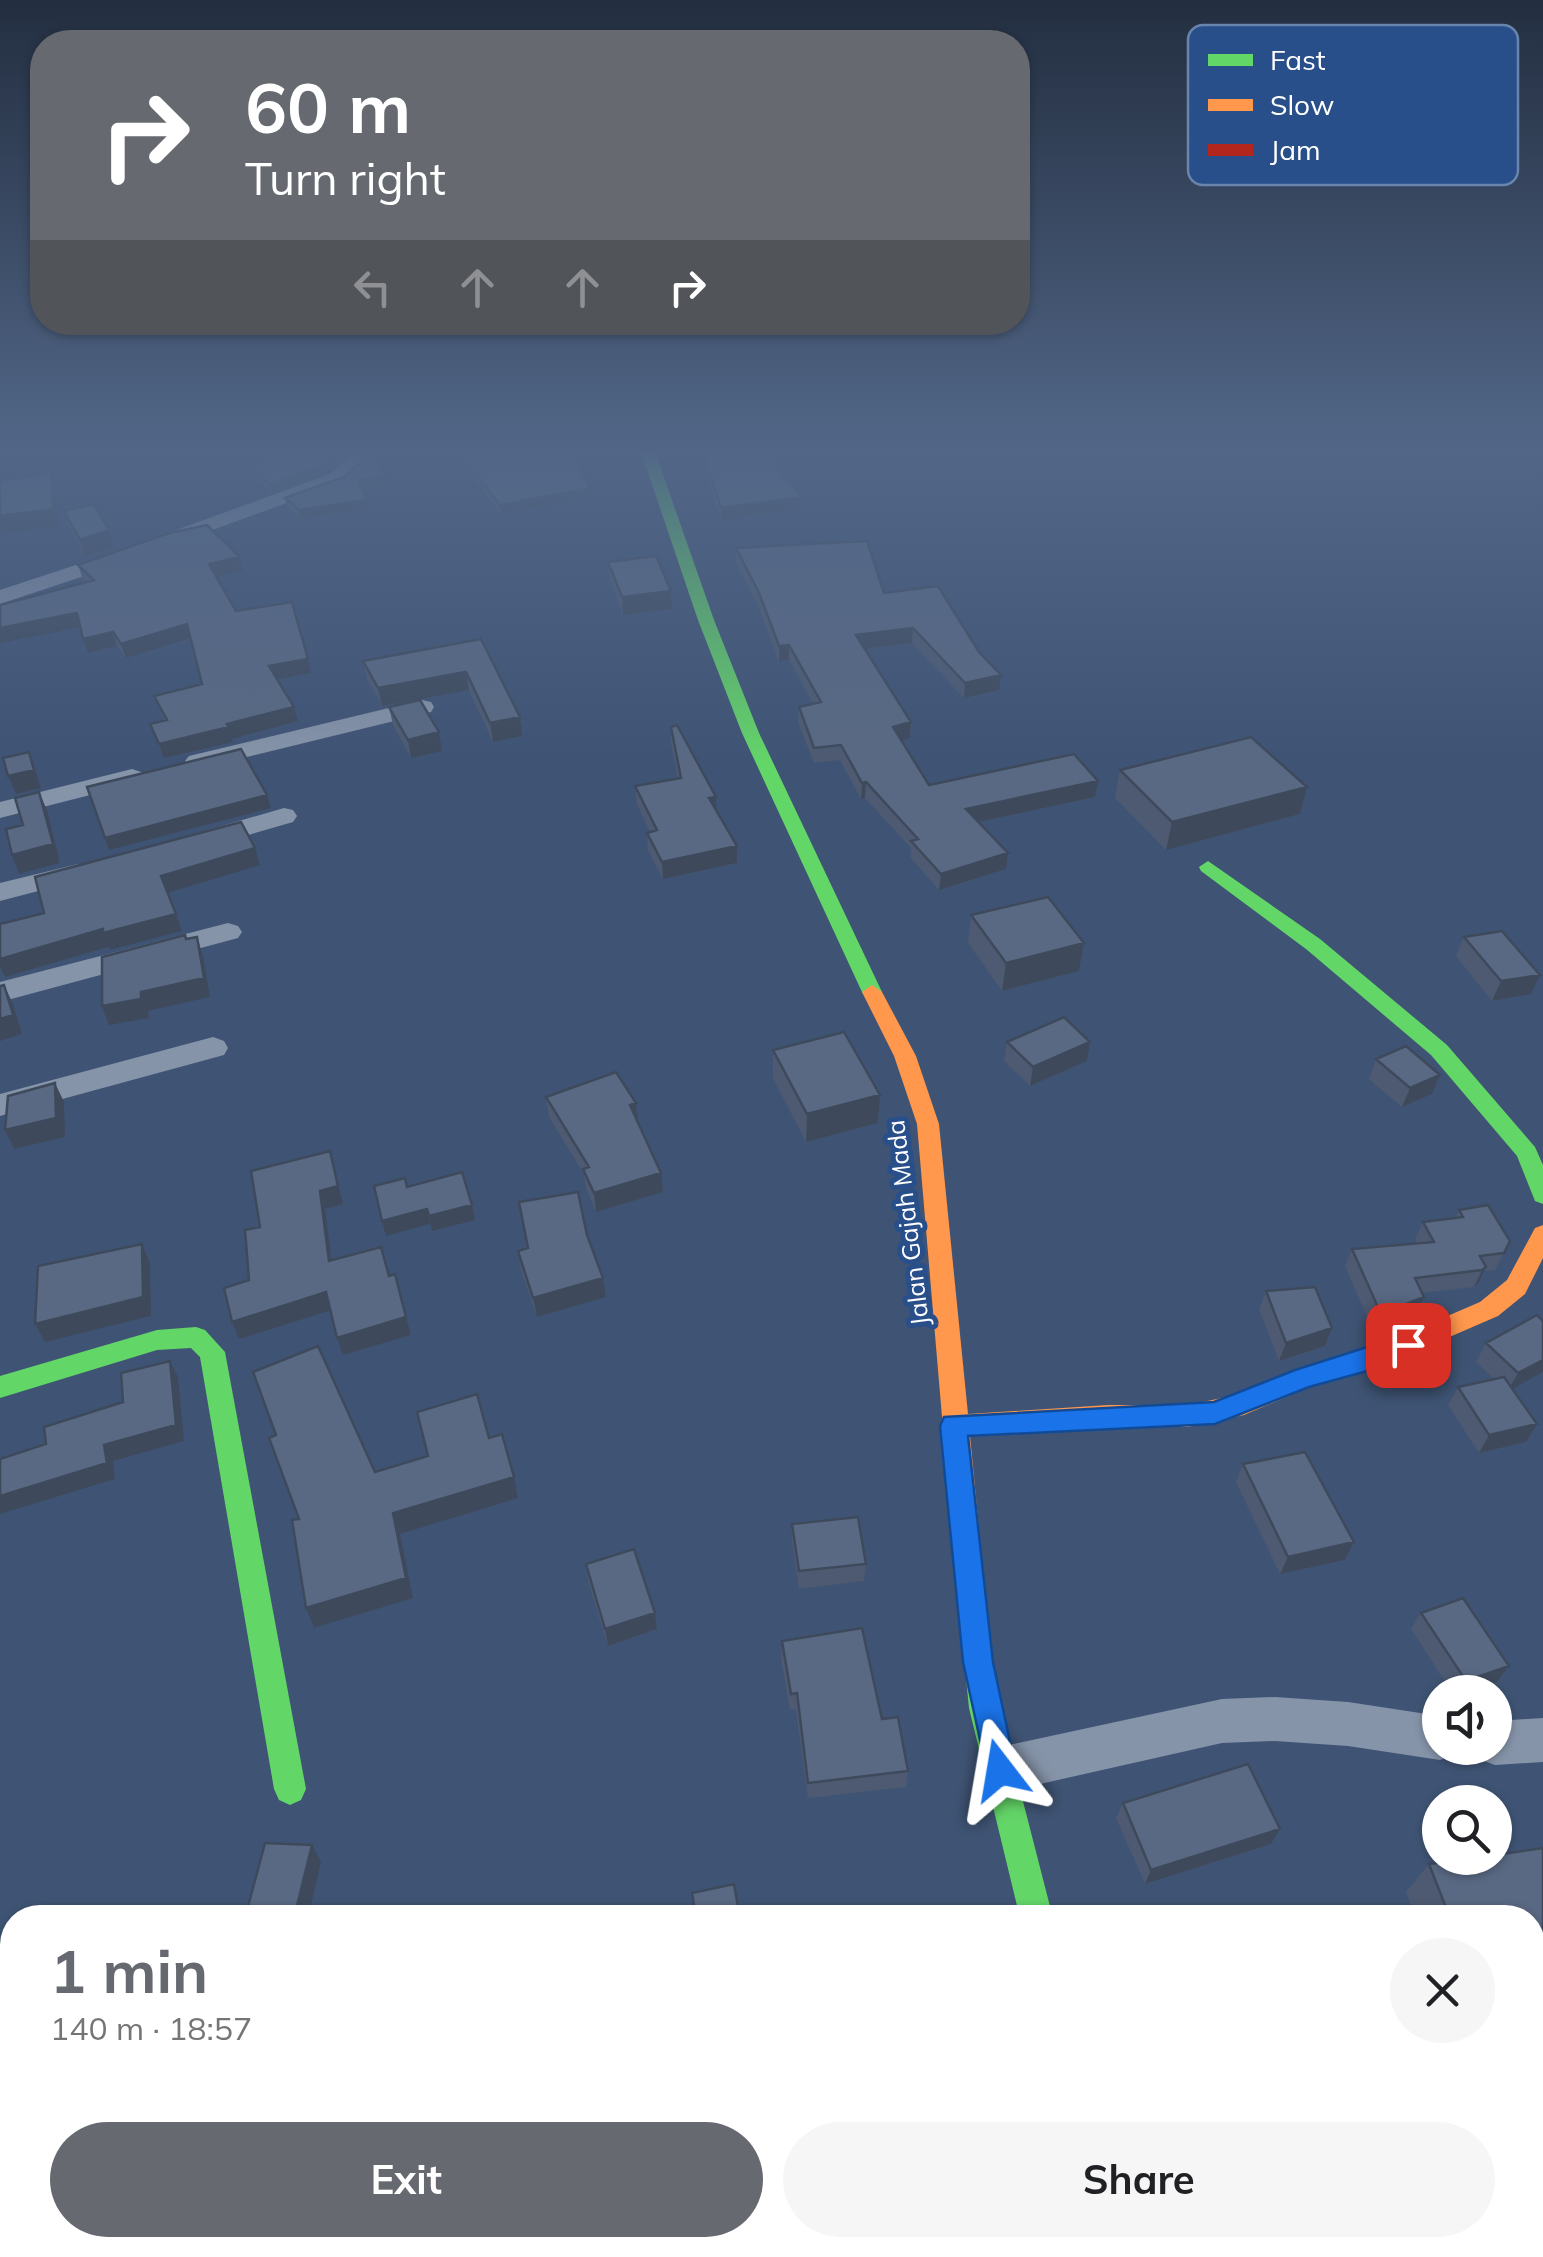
<!DOCTYPE html>
<html lang="en">
<head>
<meta charset="utf-8">
<style>
  :root { --surface:#fff; --page:#f6f6f6; --text:#202124; --muted:#757577; --accent:#666a70 }
  body { margin:0; font-family:Mulish,sans-serif; background:var(--page); color:var(--text); height:100vh; display:flex; flex-direction:column; font-size:38px; white-space:nowrap }
  * { box-sizing:border-box; margin:0 }
  p { font-size:32px; color:var(--muted) }
  .icon { flex:none; width:55px; height:55px; fill:none; stroke:currentColor; stroke-width:2; stroke-linecap:round; stroke-linejoin:round }
  .map { position:relative; flex:1; overflow:hidden }
  .details { position:absolute; left:0px; top:1905px; width:1545px; height:352px; display:flex; flex-direction:column; background:var(--surface); border-radius:40px 40px 0 0; box-shadow:0 2px 8px #0004 }
  .details>* { flex:none }
  .hud { position:absolute; left:30px; top:30px; width:1000px; height:305px; border-radius:40px; box-shadow:0 2px 8px #0004; background:#666a70; color:#fff; overflow:hidden }
  .tools { position:absolute; left:1422px; top:1675px; display:grid; gap:20px }
  .tools a { display:grid; place-items:center; width:90px; height:90px; border-radius:50%; background:var(--surface); box-shadow:0 2px 8px #0004; font-size:50px }
  .pin { position:absolute; display:grid; place-items:center; width:85px; height:85px; color:#fff; margin:-42px; border-radius:20px; box-shadow:0 5px 15px #0006 }
  .me { position:absolute; width:110px; margin:-55px; rotate:346deg; stroke-linejoin:round; filter:drop-shadow(0 0 8px #0008) }
  .turn { display:flex; align-items:center; gap:35px; height:210px; padding:0 50px; font-size:45px }
  .turn .icon { width:130px; height:130px; stroke-width:2.5 }
  .turn b { display:block; font-size:70px; line-height:85px }
  .lanes { display:flex; align-items:center; height:95px; padding:0 50px; background:#0003; justify-content:center; gap:50px; direction:ltr }
  .lanes .off { opacity:.35 }
  .round { display:grid; place-items:center; flex:none; width:105px; height:105px; border-radius:52px; background:var(--page) }
  .head { display:flex; align-items:center; justify-content:space-between; height:170px; padding:0 50px }
  h1 { font-size:60px; font-weight:700; line-height:75px; color:var(--accent) }
  .action { display:flex; gap:20px; margin-top:auto; padding:20px 50px }
  .action a { flex:1; height:115px; border-radius:60px; background:var(--accent); color:#fff; font-size:40px; font-weight:700; line-height:115px; text-align:center }
  .action a+a { background:var(--page); color:var(--text) }
  .map>svg:first-child { display:block }
  .lines { fill:none; stroke-linecap:round; stroke-linejoin:round }
  .street { fill:#8694a9; fill-rule:evenodd }
  .fast { fill:#63d668; fill-rule:evenodd }
  .slow { fill:#ff974d; fill-rule:evenodd }
  .jam { fill:#b3261e; fill-rule:evenodd }
  .wall { fill:#4d5a71 }
  .shaded-wall { fill:#3e4a5c }
  .building { fill:#596983; stroke:#3e4a5c; stroke-width:2.5 }
  .route { fill:#1a73e8; stroke:#114b97; stroke-width:2.5 }
  .labels { text-anchor:middle; dominant-baseline:central; stroke-width:10; stroke-linejoin:round; paint-order:stroke }
  .street-label { font-size:25px; fill:#fff; stroke:#294f8a }
  .key { fill:#294f8a; stroke:#6984ad; stroke-width:2.5 }
  .key-label { font-size:28px; fill:#fff }
</style>
</head>
<body>
<div class="map">
<svg width="1543" height="2257" viewBox="0 0 1543 2257">
  <rect width="100%" height="100%" fill="#3f5474"/>
  <g class="lines">
    <path class="street" d="M359,449H380L344,482L174,544H160L157,540L160,536L330,474Z
      M121,550L129,551L132,556L129,561L0,604V590Z
      M422,700L431,702L434,707L431,712L198,769L185,761L189,756Z
      M132,769L141,772L145,777L141,782L0,818V802Z
      M284,808L293,810L297,816L293,822L203,848L190,840L194,834Z
      M78,864L92,872L88,878L0,901V883Z
      M228,923L238,926L242,932L238,938L0,1002V982Z
      M213,1037L224,1041L228,1048L224,1055L0,1116V1094Z
      M1275,1697L1348,1702L1440,1716V1748H1458L1456,1753L1440,1760L1348,1746L1275,1741L1222,1743L1000,1793L984,1786L977,1770L984,1754L1000,1747L1222,1699Z
      M1543,1718V1762L1495,1765L1479,1759L1475,1748H1495V1721Z"/>
    <path class="fast" d="M640,449H654L714,620L759,733L882,992L879,997H865L862,992L742,733L698,620Z
      M1208,861L1320,939L1447,1045L1535,1147L1543,1165V1204L1535,1201L1517,1156L1431,1055L1306,949L1201,871L1199,867Z
      M196,1327L205,1330L225,1352L306,1789L301,1800L290,1805L279,1800L274,1789L200,1357L191,1348L157,1350L0,1398V1376L157,1330Z
      M969,1556L979,1560L983,1569L999,1708L1053,1918H1020L969,1708L955,1569L959,1560Z
      M1100,2245H1138L1141,2257H1103Z"/>
    <path class="slow" d="M872,985L882,992L916,1056L939,1124L968,1414L1108,1405H1188L1241,1394L1305,1367L1366,1351L1480,1302L1507,1280L1535,1228L1543,1225V1258L1525,1294L1498,1316L1380,1367L1310,1387L1244,1415L1188,1427H1108L970,1436L983,1569L979,1578L969,1582L959,1578L955,1569L917,1124L894,1056L862,992Z"/>
    <path class="jam" d="M0,449H17L0,456Z"/>
  </g>
  <path class="wall" d="M474,449H571L591,497L501,514L466,469L465,461L483,457Z
    M700,449H764L801,497L800,509L721,520L705,471V461Z
    M350,452L328,471L273,493L252,474L250,466Z
    M389,476L390,484L362,488L369,508L301,519L287,506L285,498L344,477Z
    M64,511L114,547L85,557L70,528Z
    M736,548L884,593L999,690L964,698L912,643L865,649L911,722L910,738L901,740L929,785L1095,797L978,822L1006,869L939,890L910,857L911,848L865,798L861,799L840,760L814,763L798,722L799,707L813,703L789,660L779,661L759,608L736,562Z
    M240,557L243,571L216,577L236,611L311,673L277,679L294,707L298,721L232,739L233,742L164,758L150,724L164,720L154,696L202,684L191,638L126,658L117,646L88,653L86,582L83,579L78,565Z
    M608,562L671,591L672,609L623,615L610,579Z
    M481,639L522,736L493,742L469,690L382,706L367,679L363,661Z
    M389,707L442,751L411,758L393,725Z
    M671,727L716,797V811L737,863L663,879L648,850L647,833L650,832L637,804L635,786L678,778L671,744Z
    M1120,770L1300,814L1166,850L1115,798Z
    M971,915L1084,943L1079,971L1002,991L968,943Z
    M1464,937L1531,994L1492,1001L1456,956Z
    M1007,1042L1087,1061L1030,1086L1004,1061Z
    M773,1050L878,1123L806,1142L773,1078Z
    M1376,1059L1432,1094L1402,1107L1369,1079Z
    M546,1097L638,1122L663,1192L596,1212L586,1188L584,1174L549,1117Z
    M1459,1210L1510,1241L1495,1270L1484,1271L1478,1284L1474,1287L1422,1293L1416,1313L1373,1330L1345,1266L1352,1249L1418,1244L1415,1239L1423,1222L1455,1218Z
    M587,1235L603,1278L606,1297L537,1317L521,1270L518,1251Z
    M1266,1291L1332,1328L1325,1346L1279,1361L1259,1309Z
    M1537,1315L1513,1389L1537,1424L1526,1442L1479,1453L1448,1405L1458,1387L1494,1379L1476,1362L1486,1343Z
    M1243,1464L1354,1542L1345,1560L1280,1574L1236,1482Z
    M792,1524L866,1564L864,1581L799,1589L792,1541Z
    M586,1564L655,1613L657,1629L608,1646L588,1581Z
    M1421,1613L1509,1666L1497,1682L1467,1692H1452L1411,1629Z
    M782,1641L882,1719L908,1771L906,1787L808,1798L796,1709L790,1710L781,1658Z
    M1123,1803L1271,1844L1145,1884L1116,1818Z
    M1543,1848V2113L1532,2115V1918H1416L1406,1892L1429,1864Z
    M866,2245H964L962,2249L949,2257H870Z"/>
  <path class="shaded-wall" d="M342,449H350V452L328,471L273,493L271,485Z
    M51,473L56,490L59,526L3,534L0,526V516Z
    M389,476L390,484L360,488L359,480Z
    M590,488L591,497L501,514L500,505Z
    M801,497L800,509L721,520V508Z
    M367,500L369,508L301,519L299,510Z
    M109,530L114,547L85,557L80,540Z
    M240,557L243,571L213,578L209,564Z
    M671,591L672,609L623,615L622,597Z
    M77,613L82,627L0,643V628Z
    M187,624L191,638L126,658L121,644Z
    M913,628L912,643L855,650L856,635Z
    M113,632L117,646L88,653L83,639Z
    M789,645V660L779,661V646Z
    M308,659L311,673L273,680L269,666Z
    M466,672L469,690L382,706L378,688Z
    M1001,675L999,690L964,698L965,683Z
    M294,707L298,721L232,739L233,742L164,758L159,744Z
    M520,717L522,736L493,742L490,723Z
    M911,722L910,738L892,743L893,727Z
    M439,732L442,751L411,758L408,740Z
    M29,752L41,788L16,794L8,776Z
    M1098,781L1095,797L964,825L966,809Z
    M866,782L865,798L861,799L862,783Z
    M1307,787L1300,814L1166,850L1172,822Z
    M39,792L47,810L60,863L19,874L12,855Z
    M267,795L271,808L109,850L105,838Z
    M716,797V814L709,798Z
    M737,846V863L663,879L662,862Z
    M255,848L260,865L167,893L161,876Z
    M1008,853L1006,869L939,890L941,874Z
    M176,914L182,931L110,950L108,947L5,977L0,967V959L103,929Z
    M197,937L203,956L210,997L148,1011L149,1018L109,1025L102,1006L141,992Z
    M1084,943L1079,971L1002,991L1006,963Z
    M1540,975L1531,994L1492,1001L1501,981Z
    M4,985L13,1004L22,1034L0,1041V1019Z
    M1090,1042L1087,1061L1030,1086L1033,1067Z
    M1440,1075L1432,1094L1402,1107L1410,1088Z
    M55,1083L64,1102L65,1137L14,1149L5,1130Z
    M880,1095L878,1123L806,1142L807,1114Z
    M636,1103L638,1122L630,1105Z
    M330,1151L343,1204L325,1209L334,1279L329,1261L320,1191Z
    M661,1173L663,1192L596,1212L594,1193Z
    M472,1205L475,1220L432,1231L429,1216Z
    M427,1209L430,1224L386,1236L382,1221Z
    M142,1244L150,1263L151,1316L45,1342L35,1324Z
    M1486,1267L1478,1284L1474,1287L1482,1270Z
    M603,1278L606,1297L537,1317L533,1298Z
    M326,1292L332,1310L239,1339L232,1322Z
    M1424,1297L1416,1313L1373,1330L1381,1314Z
    M406,1317L411,1335L343,1355L337,1338Z
    M1332,1328L1325,1346L1279,1361L1286,1343Z
    M1543,1360V1372L1507,1392L1518,1373Z
    M170,1361L178,1377L184,1441L113,1461L115,1479L0,1514V1496L104,1445Z
    M1537,1424L1526,1442L1479,1453L1489,1435Z
    M514,1477L518,1498L400,1534L413,1598L314,1628L306,1608L393,1513Z
    M1354,1542L1345,1560L1280,1574L1288,1557Z
    M655,1613L657,1629L608,1646L605,1629Z
    M1509,1666L1497,1682L1467,1692H1457L1466,1681Z
    M1280,1829L1271,1844L1145,1884L1151,1870Z
    M312,1845L321,1862L308,1918H294Z
    M292,2245H309L310,2253L299,2257H276V2252Z
    M958,2245H964L962,2249L949,2257H938Z"/>
  <path class="building" d="M310,449H342L326,463L271,485L250,466Z
    M482,449H571L590,488L500,505L465,461L489,456Z
    M704,449H764L801,497L721,508L705,460L708,459Z
    M366,457L389,476L359,480L367,500L299,510L285,498L344,477Z
    M51,473L53,509L0,516V481Z
    M94,504L109,530L80,540L64,511Z
    M207,525L240,557L209,564L236,611L292,602L308,659L269,666L294,707L227,724L229,727L159,744L150,724L167,720L154,696L202,684L187,624L121,644L113,632L83,639L77,613L0,628V605L94,580L78,565L169,533Z
    M867,541L884,593L938,586L979,652L1001,675L965,683L913,628L856,635L911,722L893,727L929,785L1074,754L1098,781L966,809L1008,853L941,874L911,841L918,839L866,782L862,783L841,745L814,748L799,707L821,702L789,645L779,646L759,593L736,548Z
    M656,556L671,591L622,597L608,562Z
    M481,639L520,717L490,723L466,672L378,688L363,661Z
    M420,700L439,732L408,740L389,707Z
    M677,725L716,797L709,798L737,846L662,862L647,833L657,830L635,786L681,778L671,727Z
    M1251,737L1307,787L1172,822L1120,770Z
    M241,749L267,795L105,838L87,787Z
    M29,752L34,770L8,776L3,758Z
    M39,792L53,844L12,855L6,829L23,825L15,798Z
    M241,822L255,848L161,876L176,914L103,933V929L0,959V924L44,913L35,877Z
    M1048,897L1084,943L1006,963L971,915Z
    M1502,931L1540,975L1501,981L1464,937Z
    M185,935L186,939L197,937L204,978L141,992V999L102,1006V957Z
    M4,985L13,1015L0,1019V986Z
    M1064,1017L1090,1042L1033,1067L1007,1042Z
    M844,1032L880,1095L807,1114L773,1050Z
    M1406,1046L1440,1075L1410,1088L1376,1059Z
    M616,1072L636,1103L630,1105L661,1173L594,1193L583,1169L589,1167L546,1097Z
    M55,1083L56,1118L5,1130L8,1096Z
    M330,1151L338,1186L320,1191L329,1261L381,1247L389,1276L395,1274L406,1317L337,1338L326,1292L232,1322L224,1288L249,1280L245,1230L260,1227L251,1171Z
    M462,1172L472,1205L429,1216L427,1209L382,1221L374,1186L405,1178L407,1187Z
    M578,1192L587,1235L603,1278L533,1298L518,1251L528,1248L519,1202Z
    M1488,1205L1510,1241L1504,1253L1480,1256L1486,1267L1482,1270L1415,1278L1424,1297L1381,1314L1352,1249L1434,1242L1423,1222L1463,1217L1459,1210Z
    M142,1244L143,1297L35,1324L38,1266Z
    M1315,1287L1332,1328L1286,1343L1266,1291Z
    M1537,1315L1543,1321V1360L1518,1373L1486,1343Z
    M318,1346L375,1472L428,1456L417,1412L477,1394L489,1438L502,1434L514,1477L393,1513L406,1578L306,1608L292,1520L299,1519L269,1438L276,1435L253,1372Z
    M170,1361L176,1425L104,1445L107,1463L0,1496V1459L46,1444L44,1427L123,1402L121,1373Z
    M1504,1377L1537,1424L1489,1435L1458,1387Z
    M1305,1452L1354,1542L1288,1557L1243,1464Z
    M858,1517L866,1564L799,1571L792,1524Z
    M634,1549L655,1613L605,1629L586,1564Z
    M1463,1598L1509,1666L1466,1681L1421,1613Z
    M862,1628L882,1719L898,1717L908,1771L808,1783L797,1693L791,1694L782,1641Z
    M1248,1764L1280,1829L1151,1870L1123,1803Z
    M265,1843L312,1845L294,1918H245Z
    M1543,1848V2096L1532,2098V1918H1450L1429,1864L1474,1858H1495V1855Z
    M734,1884L740,1918H696L692,1893Z
    M884,1907L887,1918H842Z
    M156,2245H292L276,2252V2257H130Z
    M740,2245H819L823,2257H744Z
    M871,2245H958L938,2257H876Z"/>
  <linearGradient id="sky" x2="0" y2="1"><stop stop-color="#232e40"/><stop offset="0.59" stop-color="#526788"/><stop offset="1" stop-color="#526788" stop-opacity="0"/></linearGradient>
  <rect width="1543" height="765" fill="url(#sky)"/>
  <path class="route" d="M1408,1334L1417,1337L1421,1345L1417,1352L1371,1370L1309,1387L1215,1424L968,1436L993,1662L1016,1770L1011,1781L1000,1786L989,1781L963,1662L940,1426L944,1417L1214,1402L1295,1370Z"/>
  <g class="labels">
    <g class="street-label">
      <text transform="translate(907 1223) rotate(-97)">Jalan Gajah Mada</text>
    </g>
  </g>
  <rect x="1188" y="25" width="330" height="160" rx="15" class="key"/>
  <rect x="1208" y="54" width="45" height="12" fill="#63d668"/>
  <rect x="1208" y="99" width="45" height="12" fill="#ff974d"/>
  <rect x="1208" y="144" width="45" height="12" fill="#b3261e"/>
  <g class="key-label">
    <text x="1270" y="70">Fast</text>
    <text x="1270" y="115">Slow</text>
    <text x="1270" y="160">Jam</text>
  </g>
</svg>
<div class="tools">
<a><svg class="icon" aria-label="sound" viewBox="0 0 24 24"><path d="M4 9h4l5-4v14l-5-4H4zM17 9q2 3 0 6"/></svg></a>
<a><svg class="icon" aria-label="search" viewBox="0 0 24 24"><circle cx="10" cy="10" r="6"/><path d="M15 15l6 6"/></svg></a>
</div>
<div class="pin" style="left:1408px;top:1345px;background:#d93025"><svg class="icon" aria-label="arrive" viewBox="0 0 24 24"><path d="M6 21V4h12l-3 4 3 4H6"/></svg></div>
<svg class="me" style="left:1000px;top:1770px" viewBox="-20 -20 40 40"><path d="M0-17L14 15 0 8-14 15z" fill="#1a73e8" stroke="#fff" stroke-width="4"/></svg>
<div class="hud">
<div class="turn"><svg class="icon" aria-label="right" viewBox="0 0 24 24"><path d="M7 20v-9h11M14 6l5 5-5 5"/></svg><div><b>60 m</b>Turn right</div></div>
<div class="lanes"><svg class="icon off" aria-label="left" viewBox="0 0 24 24"><path d="M17 20v-9H6M10 6l-5 5 5 5"/></svg><svg class="icon off" aria-label="ahead" viewBox="0 0 24 24"><path d="M12 20V5M6 11l6-6 6 6"/></svg><svg class="icon off" aria-label="ahead" viewBox="0 0 24 24"><path d="M12 20V5M6 11l6-6 6 6"/></svg><svg class="icon" aria-label="right" viewBox="0 0 24 24"><path d="M7 20v-9h11M14 6l5 5-5 5"/></svg></div>
</div>
<section class="details">
<div class="head"><div><h1>1 min</h1><p>140 m · 18:57</p></div><a class="round"><svg class="icon" aria-label="close" viewBox="0 0 24 24"><path d="M6 6l12 12M18 6L6 18"/></svg></a></div>
<div class="action"><a>Exit</a><a>Share</a></div>
</section>
</div>
</body>
</html>
